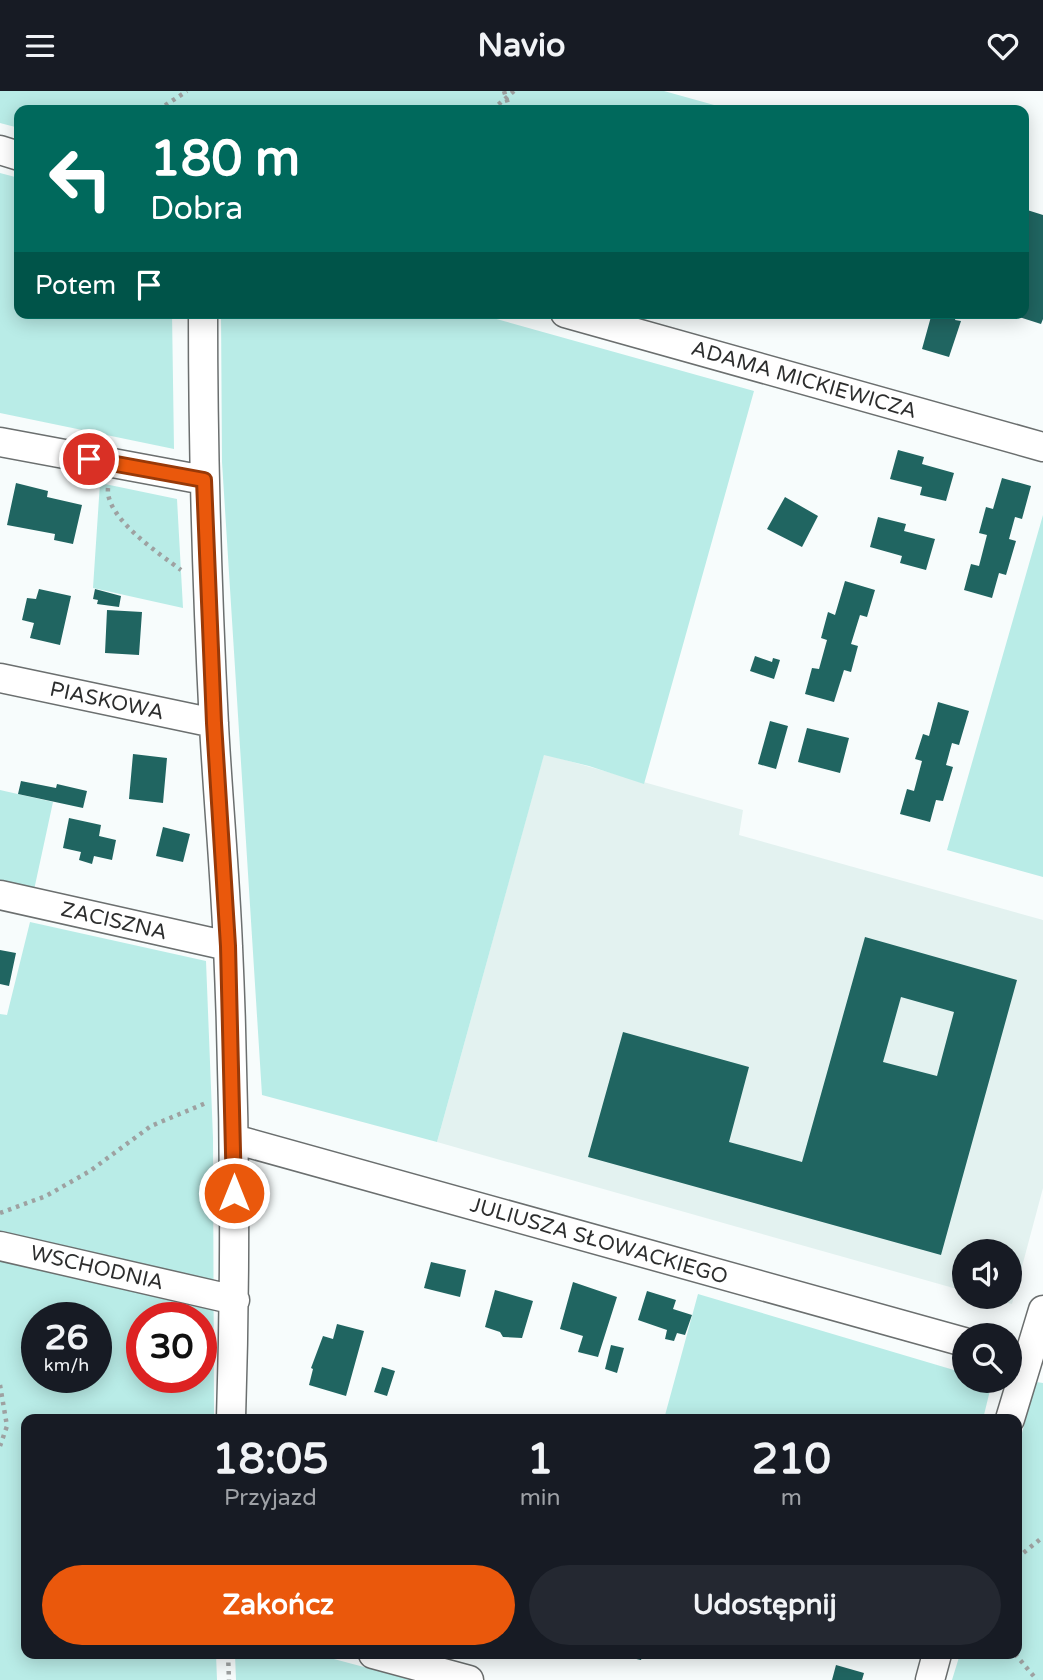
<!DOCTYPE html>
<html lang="pl">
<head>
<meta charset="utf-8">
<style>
  :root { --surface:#171b24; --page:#242831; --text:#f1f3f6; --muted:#9ea1a6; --accent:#ea580c }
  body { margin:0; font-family:"Varela Round",sans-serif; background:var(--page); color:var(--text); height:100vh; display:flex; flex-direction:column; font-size:26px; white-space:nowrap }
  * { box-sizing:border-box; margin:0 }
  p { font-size:23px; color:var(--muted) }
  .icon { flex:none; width:38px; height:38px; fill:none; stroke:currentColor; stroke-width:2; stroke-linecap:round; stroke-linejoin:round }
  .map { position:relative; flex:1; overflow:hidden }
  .details { position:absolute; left:21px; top:1323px; width:1001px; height:245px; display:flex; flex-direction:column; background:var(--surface); border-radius:14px; box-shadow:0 4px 18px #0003 }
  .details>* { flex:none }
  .top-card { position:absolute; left:14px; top:14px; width:1015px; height:214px; border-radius:14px; box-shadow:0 4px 18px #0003; background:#00695c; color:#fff; overflow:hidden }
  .buttons { position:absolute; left:952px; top:1148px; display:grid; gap:14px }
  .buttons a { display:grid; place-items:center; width:70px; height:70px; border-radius:50%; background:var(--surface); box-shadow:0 4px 18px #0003; font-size:35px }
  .speed { position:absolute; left:21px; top:1211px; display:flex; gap:14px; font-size:35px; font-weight:700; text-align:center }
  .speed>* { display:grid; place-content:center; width:91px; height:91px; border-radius:50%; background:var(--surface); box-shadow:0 4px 18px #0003; line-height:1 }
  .speed small { font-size:18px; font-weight:400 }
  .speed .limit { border:10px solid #d22; background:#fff; color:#111 }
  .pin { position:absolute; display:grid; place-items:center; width:60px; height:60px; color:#fff; margin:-30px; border:4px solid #fff; border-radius:50%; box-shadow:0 2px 7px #0007 }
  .me { position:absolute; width:77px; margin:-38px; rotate:0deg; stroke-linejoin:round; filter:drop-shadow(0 0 5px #0008) }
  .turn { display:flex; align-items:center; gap:24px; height:147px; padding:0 21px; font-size:32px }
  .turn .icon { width:91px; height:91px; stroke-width:2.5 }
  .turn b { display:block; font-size:49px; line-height:60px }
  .then { display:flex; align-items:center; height:66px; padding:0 21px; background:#0003; gap:14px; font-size:26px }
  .eta { display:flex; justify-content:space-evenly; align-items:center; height:119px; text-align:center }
  .eta b { font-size:42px; font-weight:800; line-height:49px }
  .button { display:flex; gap:14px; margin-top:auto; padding:14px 21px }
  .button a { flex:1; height:80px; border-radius:42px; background:var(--accent); color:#fff; font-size:28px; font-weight:800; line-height:80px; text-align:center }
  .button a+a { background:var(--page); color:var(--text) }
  header { display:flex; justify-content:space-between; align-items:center; height:91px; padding:0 21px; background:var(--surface); font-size:32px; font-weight:800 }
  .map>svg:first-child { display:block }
  .built { fill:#e3f2f0 }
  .green { fill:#b9ece7; fill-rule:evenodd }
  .building { fill:#206561; fill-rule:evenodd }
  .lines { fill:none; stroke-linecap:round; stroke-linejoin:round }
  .minor-casing { stroke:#6b6f6f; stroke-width:31 }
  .path { stroke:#9ea1a1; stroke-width:4.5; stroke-dasharray:3.5 5; stroke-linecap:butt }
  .minor { stroke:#fff; stroke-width:28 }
  .route-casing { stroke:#983908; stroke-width:18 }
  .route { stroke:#ea580c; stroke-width:12 }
  .labels { text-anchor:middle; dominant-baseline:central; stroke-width:7; stroke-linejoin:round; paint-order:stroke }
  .street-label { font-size:21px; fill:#2d2e2e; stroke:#fff }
</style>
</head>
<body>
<header><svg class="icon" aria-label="menu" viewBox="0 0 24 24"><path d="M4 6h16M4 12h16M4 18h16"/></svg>Navio<svg class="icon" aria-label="heart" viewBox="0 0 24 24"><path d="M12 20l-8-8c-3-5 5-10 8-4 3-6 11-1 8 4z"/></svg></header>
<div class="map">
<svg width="1043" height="1589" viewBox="0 0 1043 1589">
  <rect width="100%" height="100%" fill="#f7fcfc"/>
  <path class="built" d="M544,663L743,719L739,744L1043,829V1097L1012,1213L984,1206H1010V1160H964V1200L437,1051Z"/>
  <path class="green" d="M0,0H664L732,19H19V37L0,32Z
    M0,82L19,87V222H172L174,358L0,322Z
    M221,222H475L754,300L644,693L589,675L544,664L437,1051L262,1004L222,371Z
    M100,392L177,408L183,517L93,497Z
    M1043,424V786L947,759Z
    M0,699L53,711L34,799L0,791Z
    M30,831L206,870L213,1047L214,1328H26V1563H216L217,1589H0V923L7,924ZM37,1227H96V1286H37ZM142,1227H201V1286H142Z
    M698,1203L964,1282V1290L992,1291L983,1328H664Z
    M1036,1291L1043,1292V1589H952L960,1563H1017V1360Z
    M235,1563H315L413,1589H236Z"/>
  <path class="building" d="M1024,118L1043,124V228L1041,233L1016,225L1017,222H1024Z
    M932,222L940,224L941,222H957L955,229L961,230L949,266L922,258Z
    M898,359L924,366L922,373L954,382L946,410L920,404L922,396L890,388Z
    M1002,387L1031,395L1022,428L1015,426L1009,448L1016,450L1006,484L999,482L992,507L964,499L971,473L979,475L987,444L979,442L986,416L993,418Z
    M16,392L48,400L47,406L82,414L73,453L54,449L55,443L7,434Z
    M785,406L818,425L802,456L767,438Z
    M878,426L906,433L904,440L935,448L926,479L900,472L902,465L870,456Z
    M845,490L875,499L867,526L860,524L851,553L858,555L851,581L844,579L834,611L805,603L812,577L819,578L827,549L821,547L828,521L835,524Z
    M39,498L71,505L60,554L30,547L34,532L22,529L27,507L36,508Z
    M95,498L121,505L119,516L97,513L98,509L93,508Z
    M107,519L142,521L139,564L105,562Z
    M755,565L772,571L773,567L780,569L774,588L750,580Z
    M938,611L969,620L959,654L952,652L946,674L953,676L943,710L936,709L930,731L900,723L907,698L914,700L922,670L915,668L923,643L929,645Z
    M770,630L788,635L776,678L758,673Z
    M807,637L849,647L840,682L798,671Z
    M133,663L167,667L163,712L129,708Z
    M21,690L56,697L57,693L87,700L83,717L18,703Z
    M69,727L101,734L99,745L116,749L112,769L94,765L92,773L79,769L81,761L63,757Z
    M163,736L190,743L183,771L156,765Z
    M865,846L1017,889L941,1164L588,1066L623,941L749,976L729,1051L802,1071ZM901,906L954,921L937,985L883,971Z
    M0,859L16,862L9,895L0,893Z
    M431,1171L466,1179L460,1206L424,1197Z
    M573,1191L617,1206L598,1266L578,1261L583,1245L560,1238Z
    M495,1199L533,1210L522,1247L503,1246L500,1241L485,1236Z
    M647,1200L676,1209L673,1218L692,1224L685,1244L677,1242L674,1250L665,1248L667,1239L638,1229Z
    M337,1233L364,1240L346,1305L309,1294L313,1278L311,1277L323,1245L333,1248Z
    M611,1254L624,1257L617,1282L605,1278Z
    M382,1276L395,1280L387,1305L374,1301Z
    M628,1563H643L641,1569L627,1566Z
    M836,1574L864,1582L862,1589H832Z"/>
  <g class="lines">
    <defs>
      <path id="minor" d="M0,59L19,65
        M203,222C203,359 207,497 214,634C218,708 225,782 228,856C235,1013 236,1171 231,1328
        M565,222L1043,356
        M0,351L204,389
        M0,587L214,632
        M0,804L228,855
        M234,1048L964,1251
        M0,1155L235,1209
        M1010,1328L1043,1219
        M373,1563L469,1589
        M930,1589L937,1563"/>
    </defs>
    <use href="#minor" class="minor-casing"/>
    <path class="path" d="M504,0L510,19
      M158,19L187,0
      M492,19L514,0
      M108,397C105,427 160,463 181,479
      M0,1122L46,1105L90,1080L151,1035L206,1012
      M0,1294L7,1335L0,1355
      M1017,1467L1043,1446
      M228,1563L229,1589
      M1015,1563L1037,1589"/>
    <use href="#minor" class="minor"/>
  </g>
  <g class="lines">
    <defs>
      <path id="route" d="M89,368L204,389L214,632L228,855L234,1102"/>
    </defs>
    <use href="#route" class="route-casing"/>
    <use href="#route" class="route"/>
  </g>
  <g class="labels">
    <g class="street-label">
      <text transform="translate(804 289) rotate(16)">ADAMA MICKIEWICZA</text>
      <text transform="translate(107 610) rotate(12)">PIASKOWA</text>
      <text transform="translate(114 830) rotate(13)">ZACISZNA</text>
      <text transform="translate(599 1150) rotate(16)">JULIUSZA SŁOWACKIEGO</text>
      <text transform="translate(97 1177) rotate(13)">WSCHODNIA</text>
    </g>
  </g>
</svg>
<div class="buttons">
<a><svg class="icon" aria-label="sound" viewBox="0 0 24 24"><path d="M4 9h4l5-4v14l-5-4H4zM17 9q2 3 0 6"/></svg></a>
<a><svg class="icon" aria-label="search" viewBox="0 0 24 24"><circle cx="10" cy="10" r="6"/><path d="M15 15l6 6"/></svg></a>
</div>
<div class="speed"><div>26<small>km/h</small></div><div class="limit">30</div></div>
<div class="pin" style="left:89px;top:368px;background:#d93025"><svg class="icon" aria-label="arrive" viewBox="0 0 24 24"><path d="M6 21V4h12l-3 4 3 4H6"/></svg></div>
<svg class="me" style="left:234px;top:1102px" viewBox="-20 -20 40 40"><circle r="17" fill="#ea580c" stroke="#fff" stroke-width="3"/><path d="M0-11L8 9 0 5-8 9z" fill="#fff"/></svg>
<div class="top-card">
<div class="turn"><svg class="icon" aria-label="left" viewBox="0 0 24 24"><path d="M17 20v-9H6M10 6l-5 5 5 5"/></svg><div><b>180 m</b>Dobra</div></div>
<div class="then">Potem<svg class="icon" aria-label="arrive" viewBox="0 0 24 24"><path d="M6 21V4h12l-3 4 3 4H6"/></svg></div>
</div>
<section class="details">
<div class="eta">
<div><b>18:05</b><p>Przyjazd</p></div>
<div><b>1</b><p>min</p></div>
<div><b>210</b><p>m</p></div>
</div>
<div class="button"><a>Zakończ</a><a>Udostępnij</a></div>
</section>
</div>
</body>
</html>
